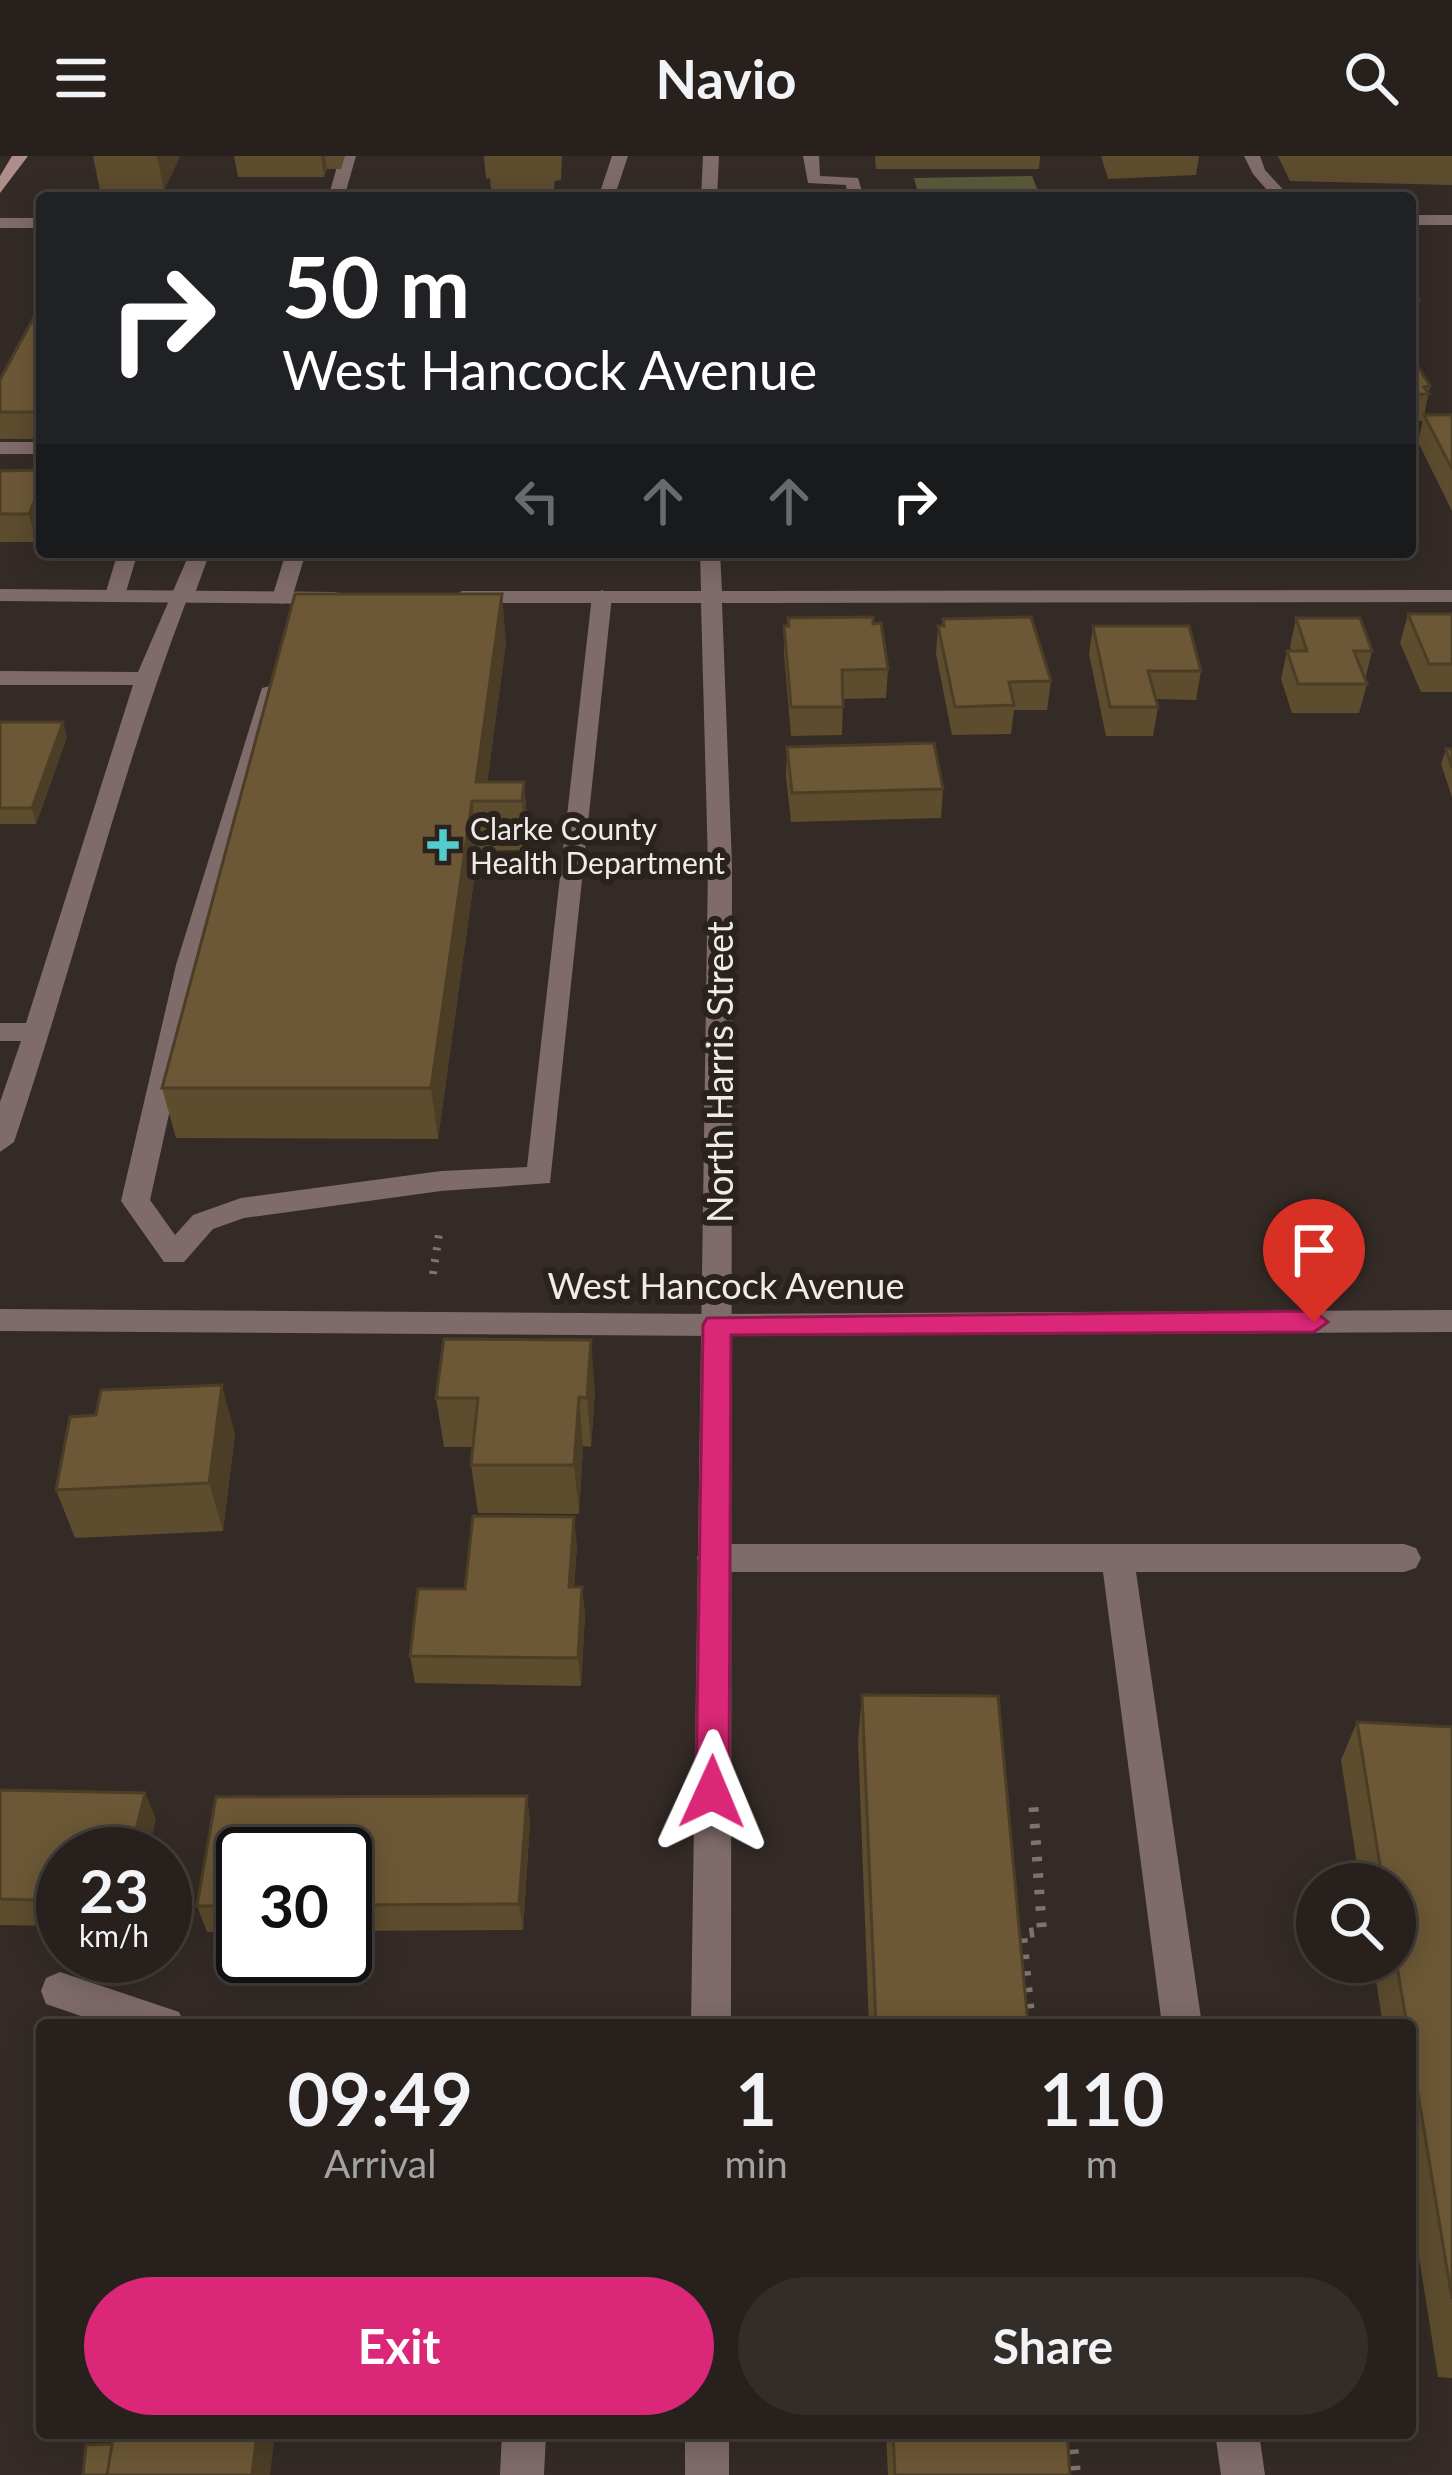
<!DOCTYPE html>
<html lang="en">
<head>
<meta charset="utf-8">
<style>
  :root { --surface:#27201c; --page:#332d29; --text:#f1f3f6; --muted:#a4a3a3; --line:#433e3b; --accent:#db2777 }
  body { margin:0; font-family:Lato,sans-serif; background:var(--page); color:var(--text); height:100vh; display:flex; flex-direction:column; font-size:45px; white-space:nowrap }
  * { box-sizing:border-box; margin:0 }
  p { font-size:39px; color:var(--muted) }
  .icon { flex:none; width:66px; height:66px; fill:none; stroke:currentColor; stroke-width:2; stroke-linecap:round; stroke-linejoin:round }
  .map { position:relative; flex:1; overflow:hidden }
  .panel { position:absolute; left:36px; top:1863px; width:1380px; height:420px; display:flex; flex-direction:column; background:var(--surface); border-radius:12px; box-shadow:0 6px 30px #0003,0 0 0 3px var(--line) }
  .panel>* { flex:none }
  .banner { position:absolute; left:36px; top:36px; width:1380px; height:366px; border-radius:12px; box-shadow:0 6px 30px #0003,0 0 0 3px var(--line); background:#202124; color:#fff; overflow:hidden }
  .controls { position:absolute; left:1296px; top:1707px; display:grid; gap:24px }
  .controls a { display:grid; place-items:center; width:120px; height:120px; border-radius:50%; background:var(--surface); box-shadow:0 6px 30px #0003,0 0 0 3px var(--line); font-size:60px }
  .speed { position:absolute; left:36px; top:1671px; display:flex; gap:24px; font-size:60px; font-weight:700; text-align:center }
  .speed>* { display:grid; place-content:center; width:156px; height:156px; border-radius:50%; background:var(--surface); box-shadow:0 6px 30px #0003,0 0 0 3px var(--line); line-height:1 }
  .speed small { font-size:30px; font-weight:400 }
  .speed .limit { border:6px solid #111; border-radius:18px; background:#fff; color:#111 }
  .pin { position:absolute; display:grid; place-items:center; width:102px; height:102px; color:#fff; margin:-123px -51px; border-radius:50% 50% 50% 0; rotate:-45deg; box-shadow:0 0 12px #0007 }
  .pin .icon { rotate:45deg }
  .me { position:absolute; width:132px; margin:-66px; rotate:1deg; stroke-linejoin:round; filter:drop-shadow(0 0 9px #0008) }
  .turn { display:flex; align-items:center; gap:42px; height:252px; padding:0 48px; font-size:54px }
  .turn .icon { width:156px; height:156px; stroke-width:2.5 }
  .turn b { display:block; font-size:84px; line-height:102px }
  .lanes { display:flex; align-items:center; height:114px; padding:0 48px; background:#0003; justify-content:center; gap:60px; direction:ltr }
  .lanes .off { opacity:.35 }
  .eta { display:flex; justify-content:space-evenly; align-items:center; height:204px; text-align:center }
  .eta b { font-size:72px; font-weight:700; line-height:84px }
  .cta { display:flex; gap:24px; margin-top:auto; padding:24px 48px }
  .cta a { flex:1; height:138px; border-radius:72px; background:var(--accent); color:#fff; font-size:48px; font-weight:700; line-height:138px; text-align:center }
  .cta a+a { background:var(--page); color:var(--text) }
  header { display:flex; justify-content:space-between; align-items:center; height:156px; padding:0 48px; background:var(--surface); font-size:54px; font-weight:700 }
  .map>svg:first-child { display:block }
  .green { fill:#59593a }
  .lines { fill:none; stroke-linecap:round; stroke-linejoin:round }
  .path-far1 { stroke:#7c7470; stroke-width:8; stroke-dasharray:3 9; stroke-linecap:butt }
  .path { stroke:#7c7470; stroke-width:10; stroke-dasharray:4.5 12; stroke-linecap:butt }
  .service { fill:#7f6b6a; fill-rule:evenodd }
  .minor { fill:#7f6b6a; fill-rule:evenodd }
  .tertiary { fill:#7f6b6a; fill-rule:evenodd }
  .secondary { fill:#ad8e8b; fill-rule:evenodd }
  .wall { fill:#5d4c2e }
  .shaded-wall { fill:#4c3e26 }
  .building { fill:#6c5836; stroke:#4c3e26; stroke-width:3 }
  .route { fill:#db2777; stroke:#8e194d; stroke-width:3 }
  .poi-dot { fill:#52cdcd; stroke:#2a221d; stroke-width:4.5 }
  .labels { text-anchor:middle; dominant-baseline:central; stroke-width:12; stroke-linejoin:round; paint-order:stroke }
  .far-poi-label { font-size:30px; fill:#f1ebe8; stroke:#2a221d; text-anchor:start }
  .street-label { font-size:36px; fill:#f1ebe8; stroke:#2a221d }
</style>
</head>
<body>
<header><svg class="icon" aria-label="menu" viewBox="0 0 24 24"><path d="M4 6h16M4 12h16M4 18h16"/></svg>Navio<svg class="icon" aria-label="search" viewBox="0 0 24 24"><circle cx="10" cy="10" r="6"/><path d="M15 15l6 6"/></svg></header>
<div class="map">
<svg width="1452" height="2319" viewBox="0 0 1452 2319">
  <rect width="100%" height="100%" fill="#342b26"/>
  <path class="green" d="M1032,20L1040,40L919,42L914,22Z"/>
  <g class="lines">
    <path class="path-far1" d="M433,1118L440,1071"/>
    <path class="path" d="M1031,1869L1022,1778L1042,1775L1033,1644
      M1072,2277L1076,2319"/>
    <path class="service" d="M340,0H356L344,42H328Z
      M612,0H628L614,42H598Z
      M803,0H819L820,20L858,22L864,42H848L846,29L808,27Z
      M1244,0H1260L1265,14L1291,42H1274L1253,18Z
      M0,286H42V298H0Z
      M118,396H138L125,439L115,445L105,439Z
      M190,396H210L194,440L186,446C118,624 74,809 14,986L0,996V946L21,885H0V867H26L133,529H0V515L138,516Z
      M286,396H306L292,442L282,448L272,442Z
      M602,434L612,440L550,1027L441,1035L244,1062L213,1073L184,1106H164L121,1045L176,809L262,532L270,530L281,537L202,809L150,1044L175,1079L193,1059L241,1042L441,1015L527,1011L592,440Z
      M714,1388H1404L1416,1392L1421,1402L1416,1412L1404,1416H1136L1202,1869H1162L1103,1416H714L702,1412L697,1402L702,1392Z
      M60,1816L179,1856L185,1869H107L46,1848L41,1835L46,1822Z
      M502,2277H546L544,2319H500Z
      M1215,2277H1259L1265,2319H1221Z"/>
    <path class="minor" d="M703,0H719L717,42H701Z
      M1410,59H1452V69H1410Z
      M0,62H42V72H0Z
      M700,396H720L722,435L1452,434V446L722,447L732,709L731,1869H691L708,709L701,447H462L452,441L462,435H701Z
      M0,433L336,436L346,442L336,448L0,445Z
      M685,2277H729V2319H685Z"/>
    <path class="tertiary" d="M0,1153L717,1158L1452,1154V1176L717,1180L0,1175Z"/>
    <path class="secondary" d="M12,0H28L0,37V20Z"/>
  </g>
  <path class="wall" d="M93,0H180L164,35H100Z
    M234,0H345L341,13H327L324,21H238Z
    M484,0H562L561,24L555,25L554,33L491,34L490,22L486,23Z
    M875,0H1040L1039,13H876Z
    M1101,0H1199L1196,19L1108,23Z
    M1278,0H1452V29L1290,25Z
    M42,88V138L36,113L41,103L39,93Z
    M1410,111L1417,128L1414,138L1419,144L1413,170H1410Z
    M42,146V283H0V224Z
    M1410,198L1430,230L1423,265H1410Z
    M1424,259H1452V355L1418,286Z
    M42,314V371L36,386H0V315Z
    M317,396H394L393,402H318Z
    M1408,458H1452V536H1421L1400,487Z
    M1296,462L1372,495L1365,524L1367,528L1359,557H1292L1281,523L1287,495H1291L1290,491Z
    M943,463L1051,525L1047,554H1014L1011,578L952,579L936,498L938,470H942Z
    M873,468L888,513L886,542L843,543L842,579L791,580L784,498V470Z
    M1093,470L1201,515L1196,544L1156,543L1158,551L1153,580H1106L1089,498Z
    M506,486L487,626H524L528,676L526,694L478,695L438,983L176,982L162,932Z
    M0,566L67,581L36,668H0Z
    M787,591L943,633L941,662L791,666L786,620Z
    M1446,593H1452V641L1441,608Z
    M595,1234L591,1291L583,1290L579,1358L478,1357L471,1309L473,1291H444L436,1242Z
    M96,1259L235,1278L223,1375L75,1382L56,1334Z
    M577,1390L574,1431H582L585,1459L581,1530L415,1527L410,1500L465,1433Z
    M862,1539L1028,1869H869L858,1585Z
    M1357,1566L1452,1571V2222L1438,2221L1410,2044V1869H1383L1373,1806H1395V1728H1360L1341,1604Z
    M0,1634L156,1663L63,1698V1770L0,1769Z
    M527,1640L530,1666L523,1774L345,1775V1698H243V1775L207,1776L197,1750L216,1641Z
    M886,2277H1067L1070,2319H888Z"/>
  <path class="shaded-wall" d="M157,0H180L164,35Z
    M321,0H325L327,13L324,21Z
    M42,326V371L36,386L29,358Z
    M502,438L506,486L485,645L476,626Z
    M63,566L67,581L36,668L32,652Z
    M524,626L528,676L526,694L522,645Z
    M472,645L478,695L438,983L431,932Z
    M591,1184L595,1234L591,1291L587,1242Z
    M222,1229L235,1278L223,1375L209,1327Z
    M579,1241L583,1290L579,1358L574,1309Z
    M574,1361L577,1390L572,1459L569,1431Z
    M582,1431L585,1459L581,1530L578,1502Z
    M145,1637L156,1663L148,1698H130Z
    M527,1640L530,1666L523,1774L519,1748Z
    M257,2277H275L270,2319H252Z"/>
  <path class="building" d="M1410,111L1417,128H1410Z
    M1410,133L1419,144H1410Z
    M42,146V256H0V224Z
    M1410,198L1430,230L1424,231L1429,238L1410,239Z
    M1424,259H1452V313Z
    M42,314V326L29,358H0V315Z
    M295,438H502L476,626H524L522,645H472L431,932H162Z
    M1408,458H1452V508H1429Z
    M873,461V468L881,467L888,513L842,514L843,551H791L784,470H789L788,462Z
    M1031,461L1051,525L1009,526L1014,549L955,551L938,470H944L943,463Z
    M1296,462H1360L1372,495H1354L1367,528H1298L1287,495H1307Z
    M1093,470H1189L1201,515H1148L1158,551H1110Z
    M0,566H63L32,652H0Z
    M934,587L943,633L792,637L787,591Z
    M1446,593H1452V612Z
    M444,1183L591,1184L587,1242L579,1241L574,1309H471L478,1242H436Z
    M222,1229L209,1327L56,1334L70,1261L96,1259L101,1234Z
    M473,1360L574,1361L569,1431H582L578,1502L410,1500L418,1433H465Z
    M862,1539L998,1540L1028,1869H876Z
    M1357,1566L1452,1571V2143L1410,1889V1869H1407L1395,1798V1728H1383Z
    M0,1634L145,1637L130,1698H63V1745L0,1743Z
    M527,1640L519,1748L345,1749V1698H243V1750H197L216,1641Z
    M114,2277H257L252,2319H107Z
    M893,2277H1067L1070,2319H895Z
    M112,2288L107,2319H83L86,2289Z"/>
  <path class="route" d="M1314,1155L1328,1166L1314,1176L731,1179L729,1636L724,1646L712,1650L701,1646L696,1636L703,1169L707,1162Z"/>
  <path class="poi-dot" d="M437 671h12v12h12v12h-12v12h-12v-12h-12v-12h12z"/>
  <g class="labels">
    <g class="far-poi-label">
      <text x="470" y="672">Clarke County<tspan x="470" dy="34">Health Department</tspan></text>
    </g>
    <g class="street-label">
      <text transform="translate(719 916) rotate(-90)">North Harris Street</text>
      <text x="726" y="1129">West Hancock Avenue</text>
    </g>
  </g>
</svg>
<div class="controls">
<a><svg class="icon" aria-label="search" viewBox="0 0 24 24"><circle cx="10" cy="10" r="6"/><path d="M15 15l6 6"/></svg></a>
</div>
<div class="speed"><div>23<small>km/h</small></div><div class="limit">30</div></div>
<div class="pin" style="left:1314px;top:1166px;background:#d93025"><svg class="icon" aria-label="arrive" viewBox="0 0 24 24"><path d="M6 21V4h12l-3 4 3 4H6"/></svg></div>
<svg class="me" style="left:712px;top:1636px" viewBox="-20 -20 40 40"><path d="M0-17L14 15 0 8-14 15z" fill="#db2777" stroke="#fff" stroke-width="4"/></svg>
<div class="banner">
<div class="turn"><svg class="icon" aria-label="right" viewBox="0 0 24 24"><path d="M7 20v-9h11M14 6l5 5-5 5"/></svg><div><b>50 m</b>West Hancock Avenue</div></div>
<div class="lanes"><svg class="icon off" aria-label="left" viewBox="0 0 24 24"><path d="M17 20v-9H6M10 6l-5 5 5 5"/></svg><svg class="icon off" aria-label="ahead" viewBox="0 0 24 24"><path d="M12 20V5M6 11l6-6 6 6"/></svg><svg class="icon off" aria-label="ahead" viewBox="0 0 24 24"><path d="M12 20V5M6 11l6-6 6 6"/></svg><svg class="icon" aria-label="right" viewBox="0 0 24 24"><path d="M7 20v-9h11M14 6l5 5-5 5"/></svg></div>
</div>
<section class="panel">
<div class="eta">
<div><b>09:49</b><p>Arrival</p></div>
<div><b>1</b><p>min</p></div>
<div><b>110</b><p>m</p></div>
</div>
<div class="cta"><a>Exit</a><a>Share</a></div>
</section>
</div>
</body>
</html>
